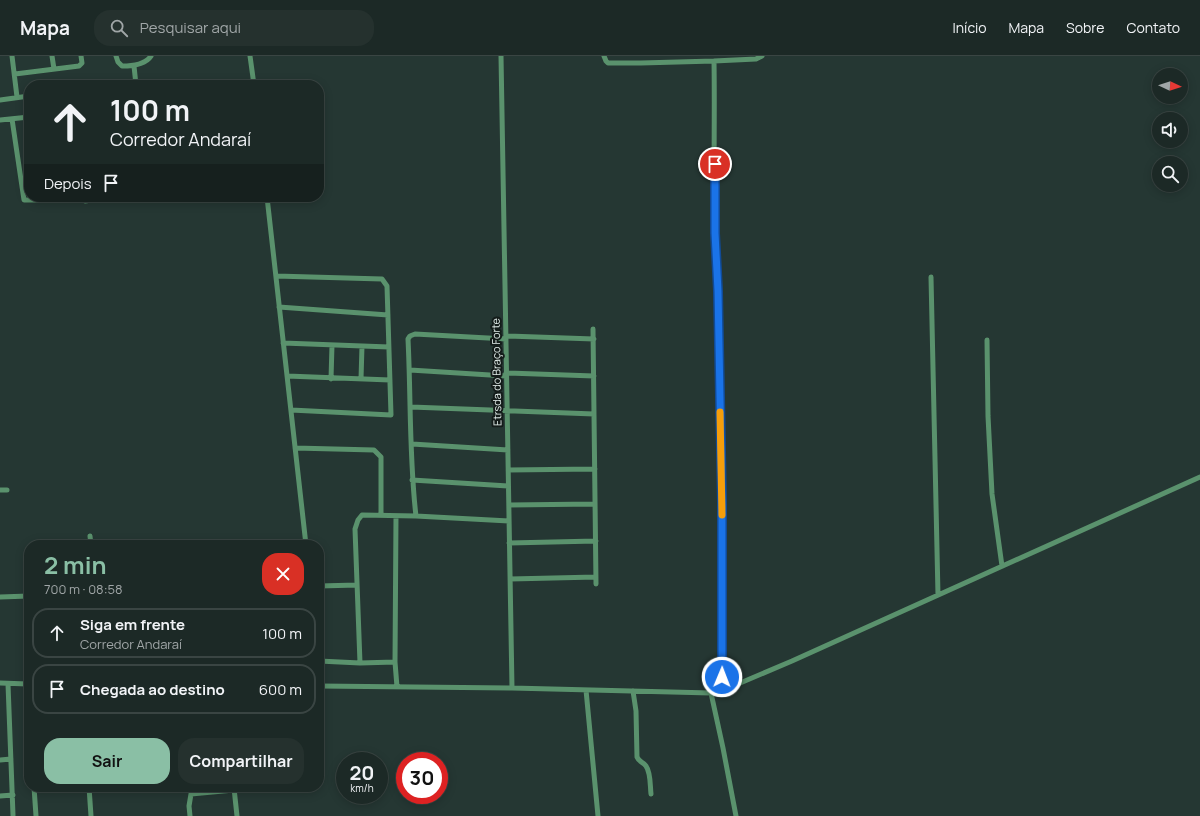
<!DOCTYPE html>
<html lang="pt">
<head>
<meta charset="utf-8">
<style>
  :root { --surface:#1c2926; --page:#25312e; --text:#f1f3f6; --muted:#a0a6a7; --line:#3a4543; --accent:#8abfa5 }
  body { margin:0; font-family:Manrope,sans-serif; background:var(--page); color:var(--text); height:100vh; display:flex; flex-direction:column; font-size:15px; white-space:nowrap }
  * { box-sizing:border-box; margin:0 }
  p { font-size:13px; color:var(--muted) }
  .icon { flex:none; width:22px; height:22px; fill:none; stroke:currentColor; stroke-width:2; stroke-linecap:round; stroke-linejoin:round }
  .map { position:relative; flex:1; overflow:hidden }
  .panel { position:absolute; left:24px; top:484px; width:300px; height:252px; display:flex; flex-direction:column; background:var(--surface); border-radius:16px; box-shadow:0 2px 10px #0003,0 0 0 1px var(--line) }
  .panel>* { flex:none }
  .banner { position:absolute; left:24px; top:24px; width:300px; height:122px; border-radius:16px; box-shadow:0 2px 10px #0003,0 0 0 1px var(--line); background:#1c2926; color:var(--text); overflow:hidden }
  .needle { width:26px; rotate:94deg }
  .tools { position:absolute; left:1152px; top:12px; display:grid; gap:8px }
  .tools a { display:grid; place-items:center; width:36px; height:36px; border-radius:50%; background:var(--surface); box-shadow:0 2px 10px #0003,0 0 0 1px var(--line); font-size:20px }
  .speed { position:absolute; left:336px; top:696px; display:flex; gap:8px; font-size:20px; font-weight:700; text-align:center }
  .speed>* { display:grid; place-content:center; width:52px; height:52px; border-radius:50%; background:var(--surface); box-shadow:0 2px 10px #0003,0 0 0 1px var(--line); line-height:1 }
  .speed small { font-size:10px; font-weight:400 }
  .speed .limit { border:6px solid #d22; background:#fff; color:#111 }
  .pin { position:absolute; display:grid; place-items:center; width:34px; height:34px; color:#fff; margin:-17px; border:2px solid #fff; border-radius:50%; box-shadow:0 1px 4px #0007 }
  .me { position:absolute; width:44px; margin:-22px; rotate:1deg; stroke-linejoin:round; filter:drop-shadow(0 0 3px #0008) }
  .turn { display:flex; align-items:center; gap:14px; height:84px; padding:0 20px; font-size:18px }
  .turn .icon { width:52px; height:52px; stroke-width:2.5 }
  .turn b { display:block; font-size:28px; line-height:34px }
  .then { display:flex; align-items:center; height:38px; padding:0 20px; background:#0003; gap:8px; font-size:15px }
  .round { display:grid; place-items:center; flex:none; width:42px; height:42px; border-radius:16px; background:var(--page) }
  .head { display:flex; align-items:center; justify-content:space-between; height:68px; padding:0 20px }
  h1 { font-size:24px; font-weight:700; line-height:30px; color:var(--accent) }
  .action { display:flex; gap:8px; margin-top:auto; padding:8px 20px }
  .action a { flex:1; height:46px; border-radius:16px; background:var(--accent); color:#111; font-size:16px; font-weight:700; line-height:46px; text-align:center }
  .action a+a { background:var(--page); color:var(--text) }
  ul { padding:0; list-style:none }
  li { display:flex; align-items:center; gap:12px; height:50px; margin:0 8px 6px; padding:0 12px; border:2px solid var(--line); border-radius:16px }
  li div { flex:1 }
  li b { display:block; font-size:15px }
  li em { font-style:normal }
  header { display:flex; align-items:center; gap:24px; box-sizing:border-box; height:56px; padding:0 20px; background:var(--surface); border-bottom:1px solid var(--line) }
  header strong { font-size:19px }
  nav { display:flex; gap:22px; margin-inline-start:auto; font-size:14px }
  .search { width:280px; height:36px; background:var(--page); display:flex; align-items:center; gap:10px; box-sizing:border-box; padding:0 14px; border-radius:16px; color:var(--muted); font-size:15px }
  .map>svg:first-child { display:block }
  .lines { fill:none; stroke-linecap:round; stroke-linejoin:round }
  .street { stroke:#5a926d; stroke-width:5 }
  .route-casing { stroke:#114b97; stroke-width:10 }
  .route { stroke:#1a73e8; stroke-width:7 }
  .slow { stroke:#f59e0b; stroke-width:7 }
  .labels { text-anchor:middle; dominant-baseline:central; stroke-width:4; stroke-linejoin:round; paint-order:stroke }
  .street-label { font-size:11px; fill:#e0ebe8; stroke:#141c1a }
</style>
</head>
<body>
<header>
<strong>Mapa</strong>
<div class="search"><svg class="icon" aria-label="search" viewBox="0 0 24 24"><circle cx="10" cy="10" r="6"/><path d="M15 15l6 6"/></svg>Pesquisar aqui</div>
<nav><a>Início</a><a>Mapa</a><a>Sobre</a><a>Contato</a></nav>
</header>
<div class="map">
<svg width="1200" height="760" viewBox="0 0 1200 760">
  <rect width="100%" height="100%" fill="#253733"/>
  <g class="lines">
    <path class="street" d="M12,0L17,41
      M52,0L54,13
      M116,0L118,6L122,10C132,10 145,9 151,0
      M250,0L254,29
      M501,0L512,632
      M604,0L606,5L608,7H641L714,5
      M134,10L136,29
      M15,18L79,10L82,7L81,0
      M0,44L29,40
      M12,63L24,144H49L51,143L52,141
      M0,64L29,61
      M80,141L82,144L85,145L111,141
      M267,141L306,489
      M276,220L382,223L387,230L391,359L291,354
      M931,221L938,539
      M279,251L388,259
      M593,273L596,528
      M506,280L594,283
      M506,283L415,278L410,280L408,283C411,342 409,401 416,460L509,465
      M987,284L988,360L992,438L1002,510
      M283,287L389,291
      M410,314L506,320
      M506,317L594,320
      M287,320L390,324
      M331,323L332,289
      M361,323L362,290
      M411,351L594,358
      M412,388L508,394
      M295,392L374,394L381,401V459
      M508,414L595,413
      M412,424L508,430
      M0,434H7
      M509,449L595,448
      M396,460L395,606L397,631
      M90,480L91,489
      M36,487V489
      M509,487L596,485
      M510,523L596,521
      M319,530L357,529
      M0,541L29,540
      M319,605L360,607L395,606
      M319,605L322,630
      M360,607L355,473L358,464L362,459L416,460
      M0,627L28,628
      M8,628L13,759
      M26,628L29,670
      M319,630L512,632L711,637L726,633L792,605L1200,421
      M586,634L598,760
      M722,634C724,482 720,330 715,179C713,121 715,63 714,5L756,3L762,0
      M633,635L636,655L637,701C639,706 643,706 646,710C651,717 650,730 651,738
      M711,637L723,692L736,760
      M0,704L11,703
      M34,731L36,760
      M89,731L91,760
      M234,732L237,760
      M0,740L13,739
      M190,760L189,750L191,738L234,734"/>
  </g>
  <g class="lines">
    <defs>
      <path id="route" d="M715,108V177L718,235L722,448V621"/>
    </defs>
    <use href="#route" class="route-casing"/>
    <use href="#route" class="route"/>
    <path class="slow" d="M720,356L722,459"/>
  </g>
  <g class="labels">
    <g class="street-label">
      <text transform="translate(496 316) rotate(-91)">Etrsda do Braço Forte</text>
    </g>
  </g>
</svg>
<div class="tools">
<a><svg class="needle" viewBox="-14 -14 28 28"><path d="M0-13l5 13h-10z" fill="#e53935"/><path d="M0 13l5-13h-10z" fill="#a0a6a7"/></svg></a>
<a><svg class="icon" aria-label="sound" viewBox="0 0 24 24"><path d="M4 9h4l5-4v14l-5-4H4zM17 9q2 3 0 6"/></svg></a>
<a><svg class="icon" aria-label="search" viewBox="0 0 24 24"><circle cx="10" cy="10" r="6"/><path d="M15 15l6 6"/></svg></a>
</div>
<div class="speed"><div>20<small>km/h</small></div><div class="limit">30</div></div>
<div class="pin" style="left:715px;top:108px;background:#d93025"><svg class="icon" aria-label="arrive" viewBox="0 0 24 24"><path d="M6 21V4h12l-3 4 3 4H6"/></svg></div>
<svg class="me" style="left:722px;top:621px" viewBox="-20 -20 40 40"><circle r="17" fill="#1a73e8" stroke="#fff" stroke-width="3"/><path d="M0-11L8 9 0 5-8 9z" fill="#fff"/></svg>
<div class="banner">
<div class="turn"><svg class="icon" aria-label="ahead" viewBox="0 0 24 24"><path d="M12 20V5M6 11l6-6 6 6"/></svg><div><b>100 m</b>Corredor Andaraí</div></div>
<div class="then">Depois<svg class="icon" aria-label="arrive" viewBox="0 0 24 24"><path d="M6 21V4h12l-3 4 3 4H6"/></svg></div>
</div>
<section class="panel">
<div class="head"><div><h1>2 min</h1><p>700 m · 08:58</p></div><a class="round" style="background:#d93025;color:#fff"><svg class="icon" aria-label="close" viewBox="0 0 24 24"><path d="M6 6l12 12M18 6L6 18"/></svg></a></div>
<ul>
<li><svg class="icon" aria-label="ahead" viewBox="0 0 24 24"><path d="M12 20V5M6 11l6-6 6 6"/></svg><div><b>Siga em frente</b><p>Corredor Andaraí</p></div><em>100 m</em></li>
<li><svg class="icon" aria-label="arrive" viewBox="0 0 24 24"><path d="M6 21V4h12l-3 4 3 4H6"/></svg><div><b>Chegada ao destino</b></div><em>600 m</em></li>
</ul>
<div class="action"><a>Sair</a><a>Compartilhar</a></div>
</section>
</div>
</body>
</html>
